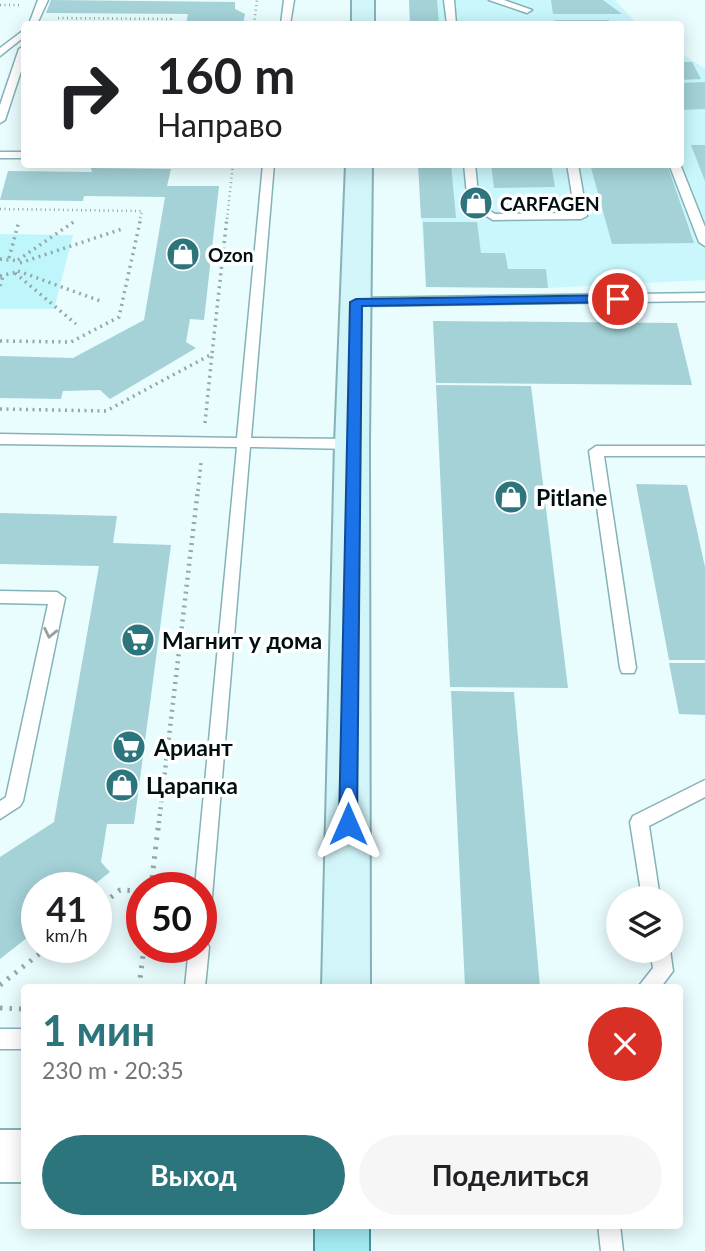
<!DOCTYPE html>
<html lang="ru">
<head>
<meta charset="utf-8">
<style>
  :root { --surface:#fff; --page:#f6f6f6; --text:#202124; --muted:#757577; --accent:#2c757d }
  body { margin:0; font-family:Lato,sans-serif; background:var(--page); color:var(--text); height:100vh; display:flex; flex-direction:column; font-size:26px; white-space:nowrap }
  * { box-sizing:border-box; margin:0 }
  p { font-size:23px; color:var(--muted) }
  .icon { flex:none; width:38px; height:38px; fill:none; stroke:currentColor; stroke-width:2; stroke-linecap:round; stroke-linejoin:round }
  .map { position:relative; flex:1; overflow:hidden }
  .side { position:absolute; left:21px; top:984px; width:662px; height:245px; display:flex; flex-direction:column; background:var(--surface); border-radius:7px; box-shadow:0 4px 18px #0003 }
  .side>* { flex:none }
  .hud { position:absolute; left:21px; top:21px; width:663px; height:147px; border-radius:7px; box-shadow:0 4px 18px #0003; background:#fff; color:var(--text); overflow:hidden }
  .tools { position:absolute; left:606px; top:886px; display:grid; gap:14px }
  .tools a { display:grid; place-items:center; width:77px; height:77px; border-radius:50%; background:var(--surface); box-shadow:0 4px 18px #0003; font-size:35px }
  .speed { position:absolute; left:21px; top:872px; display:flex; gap:14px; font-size:35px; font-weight:700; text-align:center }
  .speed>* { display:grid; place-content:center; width:91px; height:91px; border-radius:50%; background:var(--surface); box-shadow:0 4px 18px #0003; line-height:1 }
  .speed small { font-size:18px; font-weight:400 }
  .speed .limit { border:10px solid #d22; background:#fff; color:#111 }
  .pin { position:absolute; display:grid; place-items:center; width:60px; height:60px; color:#fff; margin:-30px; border:4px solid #fff; border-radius:50%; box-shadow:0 2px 7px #0007 }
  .me { position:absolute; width:77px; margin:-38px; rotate:0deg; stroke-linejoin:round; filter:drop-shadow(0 0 5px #0008) }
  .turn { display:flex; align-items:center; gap:24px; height:147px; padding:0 21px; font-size:32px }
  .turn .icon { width:91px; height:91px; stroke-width:2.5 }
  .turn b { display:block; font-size:49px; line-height:60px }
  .round { display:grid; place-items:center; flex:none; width:74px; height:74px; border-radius:37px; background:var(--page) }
  .overview { display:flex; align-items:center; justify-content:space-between; height:119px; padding:0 21px }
  h1 { font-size:42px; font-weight:700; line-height:52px; color:var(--accent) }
  .primary-button { display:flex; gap:14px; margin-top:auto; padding:14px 21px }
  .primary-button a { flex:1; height:80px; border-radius:42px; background:var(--accent); color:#fff; font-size:28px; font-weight:700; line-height:80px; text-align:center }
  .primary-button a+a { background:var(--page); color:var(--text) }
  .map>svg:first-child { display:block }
  .built { fill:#c9f7fb }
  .green { fill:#bff6fc }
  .building { fill:#a4d2d7 }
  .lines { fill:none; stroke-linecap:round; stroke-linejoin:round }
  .service-casing { stroke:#85b2b7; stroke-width:3 }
  .tertiary-casing { stroke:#85b2b7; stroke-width:4 }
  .secondary-casing { stroke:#85b2b7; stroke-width:4 }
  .primary-casing { stroke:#43959e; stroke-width:4 }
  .path-far3 { stroke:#95a7a9; stroke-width:2.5; stroke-dasharray:1 3.5; stroke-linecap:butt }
  .path-far2 { stroke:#95a7a9; stroke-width:3.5; stroke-dasharray:2 4.5; stroke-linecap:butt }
  .path-far1 { stroke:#95a7a9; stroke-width:4.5; stroke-dasharray:2 5; stroke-linecap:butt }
  .path { stroke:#95a7a9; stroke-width:5; stroke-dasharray:2.5 7; stroke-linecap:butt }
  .service { fill:#fff; fill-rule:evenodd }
  .tertiary { fill:#fff; fill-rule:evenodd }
  .secondary { fill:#d1f5f9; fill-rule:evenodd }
  .primary { fill:#a3ebf2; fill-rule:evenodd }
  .oneway { stroke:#999fa0 }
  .route { fill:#1a73e8; stroke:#114b97; stroke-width:2 }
  .labels { text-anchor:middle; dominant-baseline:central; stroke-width:7; stroke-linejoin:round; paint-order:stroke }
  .far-poi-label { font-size:19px; font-weight:bold; fill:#010f11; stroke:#fff; text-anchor:start }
  .poi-label { font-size:23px; font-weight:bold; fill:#010f11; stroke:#fff; text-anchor:start }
</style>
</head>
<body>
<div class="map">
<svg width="705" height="1251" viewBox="0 0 705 1251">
  <rect width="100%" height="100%" fill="#e9fcfe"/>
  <path class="built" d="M409,0H615L637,24H410Z
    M681,53L705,69V280L548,288L426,287L418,165L681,164Z"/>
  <path class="green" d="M0,234L73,235L54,309H0Z"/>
  <path class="building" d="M51,0L235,2V9L245,14L243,24H186L188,14L46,13Z
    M409,0H437L439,24H410Z
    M551,0H603L622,14H553Z
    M555,20H609L610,24H556Z
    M681,62H692L701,79L681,80Z
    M705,82V109L681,110V83Z
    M691,145H705V181Z
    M418,164H451L456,218H421Z
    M491,164H551L555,187L494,188Z
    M590,164H667L694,243L612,244Z
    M91,168L171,169L167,186H219L204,320L190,319L186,342L196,348L110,399L100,390L63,391L61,399L0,398V356L73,358L144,320L165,197L84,196L83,201L0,200L8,171L92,172Z
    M423,222H477L481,253H505L508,269H546L548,288L426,287Z
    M433,321L677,323L692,385L436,383Z
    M436,385L531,386L568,688L450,687Z
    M636,484L687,485L705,567V660H669Z
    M0,513L117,516L113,543L171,545L134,824H107L101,862L110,872L91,887H37V930L0,959V857L54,822L99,566L0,564Z
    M669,663H705V715L679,714Z
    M451,691L514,692L540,987H465Z"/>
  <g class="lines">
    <defs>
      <path id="service" d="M38,0H48L37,24H29Z
        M284,0H294L290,24H281Z
        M444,0H454L456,24H447Z
        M489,0H504L532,10L527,13Z
        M24,30V37L0,56V48Z
        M24,46V62L5,120L0,123V105L19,49Z
        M0,152H24V158H0Z
        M263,164H274L251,438L352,439L359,444L352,449L250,447L210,920L208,926L201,929V887H195L237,447L0,444V434L237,438Z
        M464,164H475L479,204L495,214L575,213L567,164H578L587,216L581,219L493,220L468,205Z
        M669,164H680L705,227V246L699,242Z
        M705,293V301L356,306L350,302L356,298Z
        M596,446H705V456H604L636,668L634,673H622L620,668L589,451Z
        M0,591L57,592L65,598L23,801L20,806L0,819V801L6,797L48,604L0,603Z
        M705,780V797L649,826L660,898H642L630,822L633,816Z
        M201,939L206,941L209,947L205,987H185L189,947H201Z
        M650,950H670L673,971L661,987H638L653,968Z
        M0,1029H24V1049H0Z
        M598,1225H620L623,1251H601Z"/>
      <path id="tertiary" d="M0,1130H24V1182H0Z"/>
      <path id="secondary" d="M352,0H374V24H352Z
        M346,164H372L369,444L370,987H322L335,444Z"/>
      <path id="primary" d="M315,1225H369V1251H315Z"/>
    </defs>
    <use href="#service" class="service-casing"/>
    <use href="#tertiary" class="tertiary-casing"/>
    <use href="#secondary" class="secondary-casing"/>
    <use href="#primary" class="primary-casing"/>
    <path class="path-far3" d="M0,5H21
      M58,18L171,19L170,24
      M254,24L257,0
      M0,209L142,211L140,219
      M227,219L233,164"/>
    <path class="path-far2" d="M9,258L19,221
      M0,259L19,261
      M18,260L75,221
      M20,263L122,229
      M18,271L103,302
      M15,273L76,324
      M0,276L17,272
      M0,286L3,276
      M0,341L71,342L119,317L141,217
      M0,409L106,411L212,354L227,217
      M205,423L212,354
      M198,491L201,463"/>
    <path class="path-far1" d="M158,830L198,489"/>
    <path class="path" d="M151,887L158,828
      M96,909L120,890L142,891
      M0,985L48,947
      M139,987L144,947
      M0,1008L24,1009"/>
    <use href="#service" class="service"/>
    <use href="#tertiary" class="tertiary"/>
    <use href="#secondary" class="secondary"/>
    <use href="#primary" class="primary"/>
  </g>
  <defs><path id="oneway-chevron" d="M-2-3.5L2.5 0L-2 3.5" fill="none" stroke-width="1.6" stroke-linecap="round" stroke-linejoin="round" transform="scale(1.75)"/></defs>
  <use class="oneway" href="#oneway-chevron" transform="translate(50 633) rotate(102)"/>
  <path class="route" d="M618,295L625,299L623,302L362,306L357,824L354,830L348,832L341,830L339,824L350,302L356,299Z"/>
  <defs>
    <symbol id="shop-disc" viewBox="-11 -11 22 22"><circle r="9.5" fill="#2c757d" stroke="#fff"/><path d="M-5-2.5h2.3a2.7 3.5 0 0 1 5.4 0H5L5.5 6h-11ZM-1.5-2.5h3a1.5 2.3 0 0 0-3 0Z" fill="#fff"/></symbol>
    <symbol id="supermarket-disc" viewBox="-11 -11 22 22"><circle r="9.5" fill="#2c757d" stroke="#fff"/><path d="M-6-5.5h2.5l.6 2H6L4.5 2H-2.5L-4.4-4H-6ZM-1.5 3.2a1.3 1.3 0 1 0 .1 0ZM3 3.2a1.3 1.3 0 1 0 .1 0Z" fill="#fff"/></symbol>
  </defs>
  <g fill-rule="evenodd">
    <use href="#shop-disc" x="457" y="184" width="38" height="38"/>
    <use href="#shop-disc" x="164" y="235" width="38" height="38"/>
    <use href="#shop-disc" x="492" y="478" width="38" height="38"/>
    <use href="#supermarket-disc" x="119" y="621" width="38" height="38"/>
    <use href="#supermarket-disc" x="110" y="728" width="38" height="38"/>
    <use href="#shop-disc" x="103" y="766" width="38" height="38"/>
  </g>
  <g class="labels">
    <g class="far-poi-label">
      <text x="500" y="203">CARFAGEN</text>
      <text x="208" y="254">Ozon</text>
    </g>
    <g class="poi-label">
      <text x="536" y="497">Pitlane</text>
      <text x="162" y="640">Магнит у дома</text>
      <text x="154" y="747">Ариант</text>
      <text x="146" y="785">Царапка</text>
    </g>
  </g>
</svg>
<div class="tools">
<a><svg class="icon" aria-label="layers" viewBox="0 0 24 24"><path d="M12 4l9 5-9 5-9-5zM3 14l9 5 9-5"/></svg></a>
</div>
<div class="speed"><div>41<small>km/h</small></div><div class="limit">50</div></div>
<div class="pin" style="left:618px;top:299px;background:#d93025"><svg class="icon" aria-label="arrive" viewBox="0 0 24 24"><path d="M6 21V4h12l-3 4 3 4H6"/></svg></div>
<svg class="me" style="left:348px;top:824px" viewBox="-20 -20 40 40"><path d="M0-17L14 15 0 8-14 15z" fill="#1a73e8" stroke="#fff" stroke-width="4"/></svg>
<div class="hud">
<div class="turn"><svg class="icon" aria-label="right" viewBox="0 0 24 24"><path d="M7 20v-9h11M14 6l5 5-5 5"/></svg><div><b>160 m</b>Направо</div></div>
</div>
<section class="side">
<div class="overview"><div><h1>1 мин</h1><p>230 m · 20:35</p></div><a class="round" style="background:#d93025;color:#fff"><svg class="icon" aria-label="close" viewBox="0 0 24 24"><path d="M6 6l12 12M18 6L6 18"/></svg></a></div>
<div class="primary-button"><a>Выход</a><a>Поделиться</a></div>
</section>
</div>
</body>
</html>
